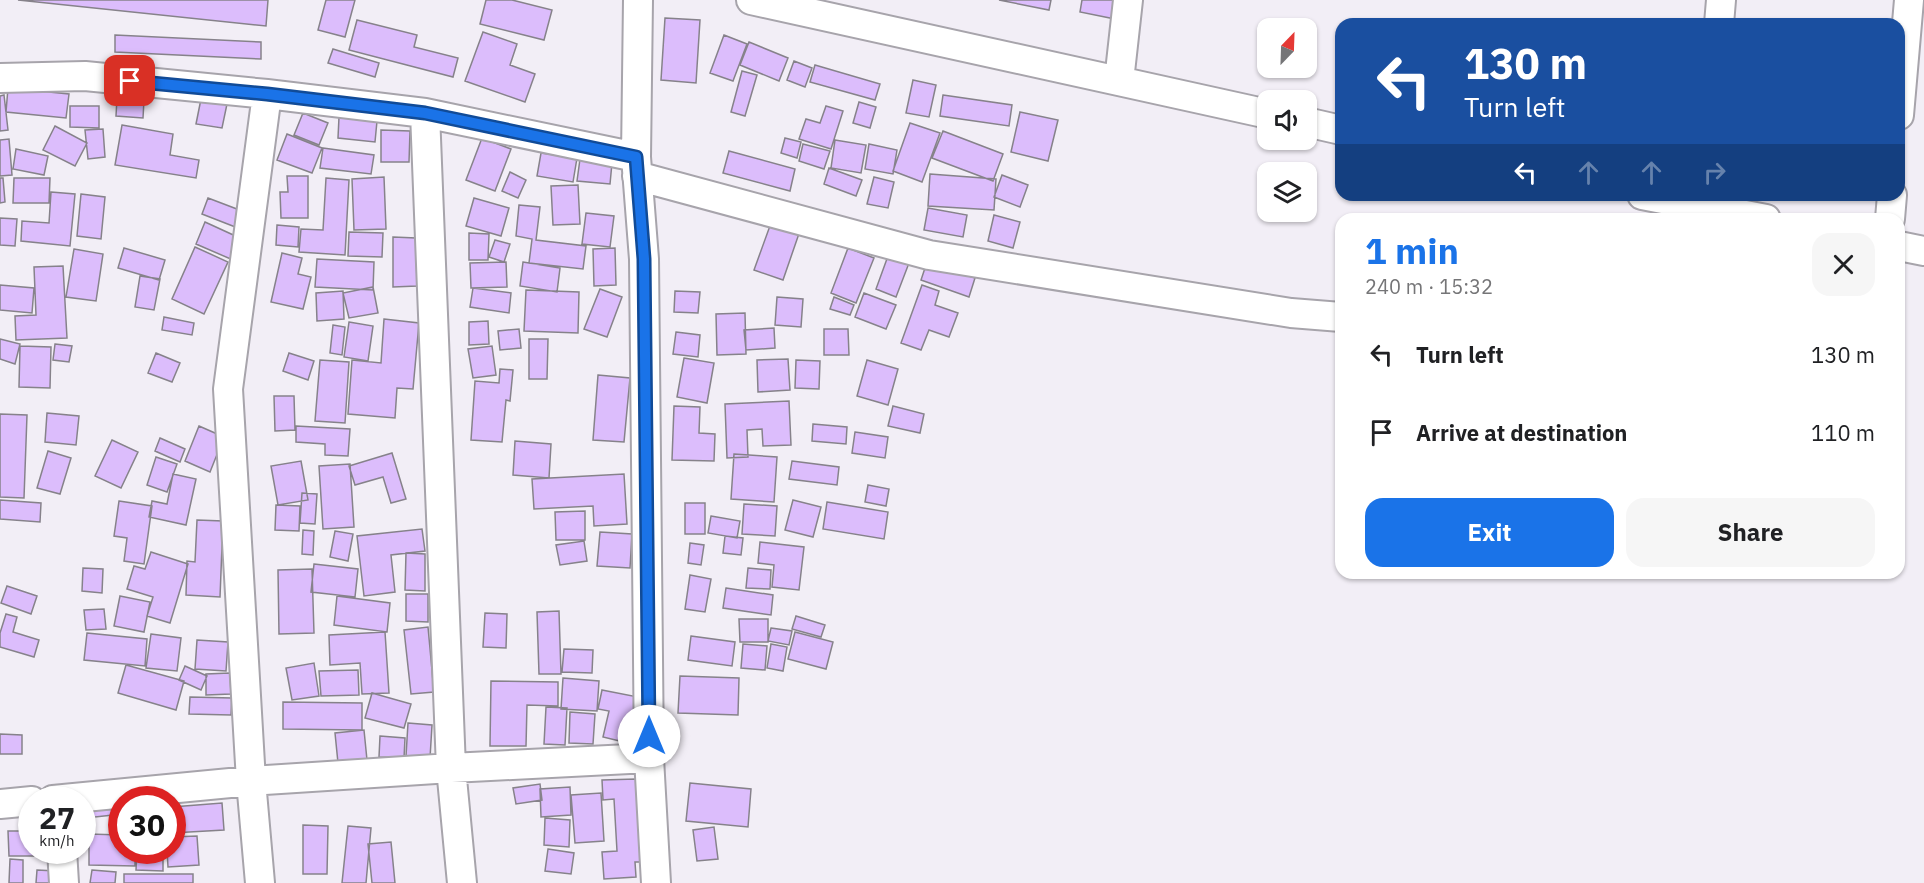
<!DOCTYPE html>
<html lang="en">
<head>
<meta charset="utf-8">
<style>
  :root { --surface:#fff; --page:#f6f6f6; --text:#202124; --muted:#757577; --accent:#1a73e8 }
  body { margin:0; font-family:"IBM Plex Sans",sans-serif; background:var(--page); color:var(--text); height:100vh; display:flex; flex-direction:column; font-size:22px; white-space:nowrap }
  * { box-sizing:border-box; margin:0 }
  p { font-size:20px; color:var(--muted) }
  .icon { flex:none; width:33px; height:33px; fill:none; stroke:currentColor; stroke-width:2; stroke-linecap:round; stroke-linejoin:round }
  .map { position:relative; flex:1; overflow:hidden }
  .drawer { position:absolute; left:1335px; top:213px; width:570px; height:366px; display:flex; flex-direction:column; background:var(--surface); border-radius:18px; box-shadow:0 2px 4px #0004 }
  .drawer>* { flex:none }
  .top-card { position:absolute; left:1335px; top:18px; width:570px; height:183px; border-radius:18px; box-shadow:0 2px 4px #0004; background:#1a4fa0; color:#fff; overflow:hidden }
  .needle { width:39px; rotate:23deg }
  .buttons { position:absolute; left:1257px; top:18px; display:grid; gap:12px }
  .buttons a { display:grid; place-items:center; width:60px; height:60px; border-radius:12px; background:var(--surface); box-shadow:0 2px 4px #0004; font-size:30px }
  .speed { position:absolute; left:18px; top:786px; display:flex; gap:12px; font-size:30px; font-weight:700; text-align:center }
  .speed>* { display:grid; place-content:center; width:78px; height:78px; border-radius:50%; background:var(--surface); box-shadow:0 2px 4px #0004; line-height:1 }
  .speed small { font-size:15px; font-weight:400 }
  .speed .limit { border:9px solid #d22; background:#fff; color:#111 }
  .pin { position:absolute; display:grid; place-items:center; width:51px; height:51px; color:#fff; margin:-26px; border-radius:12px; box-shadow:0 3px 9px #0006 }
  .me { position:absolute; width:66px; margin:-33px; rotate:0deg; stroke-linejoin:round; filter:drop-shadow(0 0 4px #0008) }
  .turn { display:flex; align-items:center; gap:21px; height:126px; padding:0 30px; font-size:27px }
  .turn .icon { width:78px; height:78px; stroke-width:2.5 }
  .turn b { display:block; font-size:42px; line-height:51px }
  .lanes { display:flex; align-items:center; height:57px; padding:0 30px; background:#0003; justify-content:center; gap:30px; direction:ltr }
  .lanes .off { opacity:.35 }
  .round { display:grid; place-items:center; flex:none; width:63px; height:63px; border-radius:18px; background:var(--page) }
  .head { display:flex; align-items:center; justify-content:space-between; height:102px; padding:0 30px }
  h1 { font-size:36px; font-weight:700; line-height:45px; color:var(--accent) }
  .primary-button { display:flex; gap:12px; margin-top:auto; padding:12px 30px }
  .primary-button a { flex:1; height:69px; border-radius:18px; background:var(--accent); color:#fff; font-size:24px; font-weight:700; line-height:69px; text-align:center }
  .primary-button a+a { background:var(--page); color:var(--text) }
  ul { padding:0; list-style:none }
  li { display:flex; align-items:center; gap:18px; height:78px; padding:0 30px }
  li div { flex:1 }
  li b { display:block; font-size:22px }
  li em { font-style:normal }
  .map>svg:first-child { display:block }
  .building { fill:#dcbdfc; stroke:#86828a; stroke-width:1.5 }
  .lines { fill:none; stroke-linecap:round; stroke-linejoin:round }
  .minor-casing { stroke:#a7a4ab; stroke-width:32 }
  .minor { stroke:#fff; stroke-width:28 }
  .route-casing { stroke:#114b97; stroke-width:15 }
  .route { stroke:#1a73e8; stroke-width:10 }
</style>
</head>
<body>
<div class="map">
<svg width="1924" height="883" viewBox="0 0 1924 883">
  <rect width="100%" height="100%" fill="#f2eef6"/>
  <path class="building" d="M18,0H268L266,26Z
    M326,0H355L345,37L318,30Z
    M486,0H512L552,10L544,40L480,24Z
    M999,0H1051L1049,10Z
    M1082,0H1124L1120,20L1080,12Z
    M665,18L700,20L696,83L661,80Z
    M357,20L417,35L414,47L458,58L453,77L349,50Z
    M483,32L517,44L510,65L535,74L525,102L465,81Z
    M115,35L261,42V59L115,52Z
    M724,35L747,44L733,81L710,73Z
    M749,42L788,58L779,81L740,65Z
    M333,49L379,63L375,77L328,63Z
    M794,61L812,68L805,87L787,80Z
    M815,65L880,84L875,100L810,82Z
    M742,71L757,75L745,116L731,112Z
    M913,80L936,85L929,117L906,113Z
    M8,88L69,94L66,118L6,112Z
    M4,95L8,130L0,131V96Z
    M943,95L1012,105L1009,126L940,116Z
    M117,98L144,100L143,118L116,116Z
    M201,99L227,104L222,128L196,124Z
    M859,102L876,107L870,128L853,123Z
    M70,106H99V128L70,127Z
    M826,106L843,111L831,149L799,139L806,119L820,123Z
    M1020,112L1058,120L1048,161L1011,152Z
    M303,113L328,123L319,145L294,135Z
    M339,117L377,121L375,142L338,138Z
    M910,123L940,133L922,182L893,171Z
    M122,125L173,134L170,155L199,160L196,178L115,165Z
    M55,126L87,143L75,166L43,150Z
    M103,129L105,157L88,159L85,130Z
    M381,130L410,131L409,162H381Z
    M943,131L1003,154L993,181L932,158Z
    M287,134L322,148L312,173L277,160Z
    M482,138L511,149L495,191L466,180Z
    M785,138L801,142L797,158L781,153Z
    M9,139L12,175L0,176V140Z
    M835,140L866,145L861,173L831,168Z
    M803,144L830,151L824,169L799,161Z
    M869,144L897,150L893,174L865,169Z
    M323,148L374,155L371,174L320,168Z
    M16,149L48,156L44,175L13,169Z
    M729,151L795,169L790,191L723,173Z
    M541,153L577,158L573,182L537,176Z
    M580,159L612,163L610,184L577,181Z
    M829,168L862,180L856,196L824,184Z
    M510,172L526,180L518,198L502,191Z
    M930,174L996,179L994,210L928,206Z
    M1002,175L1028,185L1020,207L994,197Z
    M287,176H308V218H281L280,192H288Z
    M384,177L386,229L354,230L352,179Z
    M874,177L894,182L888,208L867,204Z
    M0,178H3L5,202L0,203Z
    M14,178H50L49,203H13Z
    M326,178L349,180L345,255L299,252L301,229L323,230Z
    M578,185L580,224L553,225L551,186Z
    M51,192L75,194L70,246L21,241L22,221L49,223Z
    M81,194L105,197L101,239L77,236Z
    M208,198L250,214L243,230L202,214Z
    M474,198L509,208L501,236L466,226Z
    M519,205L540,207L536,240L586,246L583,269L529,263L532,239L516,236Z
    M928,208L967,215L963,237L924,230Z
    M775,212L803,222L783,280L754,270Z
    M586,213L614,216L610,247L582,244Z
    M994,215L1020,222L1013,248L988,241Z
    M0,218L17,219L15,246L0,245Z
    M205,222L242,239L233,260L196,244Z
    M277,225L299,227L298,247L276,245Z
    M349,232L383,233L382,257L348,256Z
    M469,233L489,234L488,260H469Z
    M393,237L416,238L417,286L393,287Z
    M495,240L510,244L504,262L489,257Z
    M195,247L228,262L204,314L172,299Z
    M124,248L165,260L159,280L118,268Z
    M615,248L616,285L594,286L593,249Z
    M848,248L874,258L856,303L831,293Z
    M74,249L103,254L96,301L66,297Z
    M282,253L302,258L298,274L311,277L303,309L271,302Z
    M888,256L909,263L896,297L876,289Z
    M317,259L374,262L373,290L315,287Z
    M506,262L507,287L471,288L470,263Z
    M523,262L560,268L557,292L520,286Z
    M927,262L975,278L969,297L921,280Z
    M63,266L67,338L16,340L15,316L36,315L34,267Z
    M140,276L160,279L154,310L135,307Z
    M0,285L34,288L32,313L0,310Z
    M922,285L939,291L935,305L958,313L949,337L929,330L921,350L901,343Z
    M373,287L378,313L349,318L343,293Z
    M473,288L511,293L509,313L470,307Z
    M600,289L622,297L607,337L584,329Z
    M526,290L579,292L578,333L524,331Z
    M343,291L344,319L317,321L316,293Z
    M675,291L700,292L698,313L674,312Z
    M864,293L896,305L886,329L855,317Z
    M777,297L803,299L801,327L775,325Z
    M834,297L854,305L850,315L830,309Z
    M745,313L746,354L717,355L716,314Z
    M164,317L194,323L192,335L162,330Z
    M384,319L419,323L413,389L397,388L395,418L348,414L352,360L381,363Z
    M488,321L489,344L469,345V322Z
    M349,322L373,326L368,361L344,357Z
    M333,325L345,327L342,355L330,353Z
    M774,328L775,348L746,350L744,330Z
    M519,329L521,348L500,350L498,331Z
    M824,329H848L849,355H824Z
    M676,332L700,335L698,357L673,354Z
    M0,339L20,344L15,364L0,359Z
    M529,339H548L547,379H529Z
    M55,344L72,346L69,362L53,360Z
    M20,346L51,347L50,388L19,387Z
    M492,346L496,375L473,378L468,349Z
    M156,353L180,363L172,382L148,373Z
    M289,353L314,361L308,380L283,371Z
    M684,358L714,363L707,403L677,397Z
    M788,359L790,390L758,392L757,360Z
    M320,360L349,362L345,423L315,421Z
    M796,360L820,361L819,389L795,388Z
    M867,360L898,369L888,405L857,396Z
    M500,369L513,370L510,401L506,400L502,442L471,440L475,381L499,383Z
    M598,375L630,378L624,442L593,440Z
    M274,396H294L295,430L275,431Z
    M789,401L791,445L763,446L762,429L747,430L748,457L727,458L725,404Z
    M674,406L700,407L699,433L715,434L714,461L672,460Z
    M893,406L924,414L920,433L888,426Z
    M47,413L79,416L76,445L45,442Z
    M0,414L27,415L24,498L0,497Z
    M813,424L847,427L846,444L812,441Z
    M199,426L224,437L210,472L185,461Z
    M296,426L350,429L348,456L325,455V444L296,442Z
    M855,432L888,437L885,458L852,453Z
    M160,438L185,449L180,462L155,451Z
    M112,440L138,452L121,488L95,476Z
    M515,441L551,444L549,478L513,475Z
    M48,451L71,458L60,494L37,488Z
    M392,453L406,499L391,503L383,477L355,485L349,466Z
    M734,454L777,457L774,502L731,499Z
    M156,457L177,464L167,492L147,485Z
    M301,461L308,500L278,505L271,466Z
    M792,461L839,467L837,485L789,479Z
    M350,464L354,527L323,529L319,466Z
    M173,474L196,479L186,525L149,517L152,501L167,504Z
    M624,474L627,524L594,526L593,506L534,509L532,479Z
    M868,485L889,489L886,506L865,502Z
    M302,493L317,494L315,524L300,523Z
    M0,500L41,503L40,522L0,519Z
    M793,500L821,507L813,537L785,530Z
    M119,501L152,506L144,564L124,561L127,538L114,536Z
    M827,502L888,512L884,539L823,529Z
    M685,503H705V534H685Z
    M744,504L777,506L775,536L742,534Z
    M276,505L300,506L299,531L275,530Z
    M585,511V540H556L555,512Z
    M711,516L740,521L737,538L708,533Z
    M197,520L223,521L220,597L186,595L187,561L195,562Z
    M422,529L425,551L391,555L395,592L364,596L357,536Z
    M303,530L314,531L313,555L302,554Z
    M335,531L353,534L348,561L330,557Z
    M600,532L632,534L630,568L597,566Z
    M725,536L743,538L741,555L723,553Z
    M584,541L587,561L560,565L556,545Z
    M760,542L804,547L799,590L772,587L774,565L758,563Z
    M690,543L704,545L701,565L688,563Z
    M151,552L188,564L170,623L147,616L153,597L127,589L134,566L145,569Z
    M406,553L425,554V591L405,590Z
    M314,564L358,569L355,597L311,592Z
    M83,568L103,569L102,593L82,591Z
    M748,568L771,570L770,589L746,588Z
    M312,569L314,633L279,634L278,570Z
    M690,575L711,579L705,612L685,609Z
    M7,586L37,596L31,614L1,603Z
    M726,588L773,595L771,615L723,608Z
    M406,594H428V622L406,621Z
    M120,596L150,602L144,632L114,626Z
    M337,596L390,603L387,632L334,625Z
    M104,609L106,629L86,630L84,610Z
    M559,611L561,674H539L537,612Z
    M485,613L507,614L506,648L483,647Z
    M6,614L17,617L13,632L39,640L34,657L0,647V633Z
    M796,616L825,625L821,637L792,629Z
    M739,619H768V642H740Z
    M428,627L434,692L411,694L404,630Z
    M771,628L792,631L789,645L768,641Z
    M385,632L389,693L362,694L360,663L330,665L329,635Z
    M795,632L833,642L826,669L788,659Z
    M87,633L147,639L145,666L84,660Z
    M151,634L181,638L177,671L146,668Z
    M691,636L735,642L732,666L688,660Z
    M197,640L228,642L226,671L195,669Z
    M743,644L767,646L765,670L741,668Z
    M771,644L787,647L783,671L767,668Z
    M564,649L593,650L592,673L562,672Z
    M314,663L319,696L292,700L286,668Z
    M126,665L184,681L176,710L118,693Z
    M185,666L207,676L201,690L179,680Z
    M358,670L359,695L321,696L319,671Z
    M230,673L231,694L206,695V674Z
    M680,676L739,678L738,715L678,713Z
    M563,678L599,681L597,711L561,709Z
    M491,681L558,682V706L527,705L526,746H490Z
    M602,690L638,697L628,743L603,737L609,711L598,709Z
    M372,693L411,704L404,728L365,718Z
    M190,697L232,698L231,715L189,714Z
    M283,702L362,703V730L283,729Z
    M546,707L567,708L565,745L544,744Z
    M570,712L595,714L593,744L569,743Z
    M408,723L432,725L430,758L406,756Z
    M364,730L367,760L338,763L335,733Z
    M0,734L22,735V754H0Z
    M380,736L405,738L404,758L379,757Z
    M636,779L641,862H635L636,877L604,879L602,852L617,851L614,799L603,800L602,780Z
    M690,783L751,789L748,827L686,821Z
    M540,784L542,800L516,804L513,788Z
    M570,787L571,815L541,817L540,789Z
    M601,793L604,841L575,843L571,795Z
    M84,799L122,800V814L86,818Z
    M222,803L224,830L172,833V807Z
    M545,818L570,820L569,847L544,845Z
    M121,824L122,850H135V866L89,865V834L121,835Z
    M303,825L328,826L327,874H303Z
    M348,826L371,828L366,883H342Z
    M714,827L718,859L697,861L693,830Z
    M8,831H32V850H52V856H9Z
    M197,836L199,865L168,867L167,850H172V837Z
    M391,842L395,883H372L368,844Z
    M548,849L574,853L571,874L545,871Z
    M137,850H163V871L136,870Z
    M10,859L23,860V883H9Z
    M37,870L56,871V883H36Z
    M92,870L116,872L115,883H90Z
    M124,874H193V883H124Z"/>
  <g class="lines">
    <defs>
      <path id="minor" d="M638,0L636,157L644,259L649,758L656,883
        M751,0L1268,114
        M1719,24L1721,0
        M0,78L85,76L267,94L425,113L636,157
        M1119,81L1128,0
        M425,113L451,768L462,883
        M1899,115L1909,0
        M1306,122L1341,130
        M637,176L929,255L1291,313L1341,317
        M1642,195L1766,219
        M1890,219L1892,195
        M1899,246L1924,251
        M53,800L251,781L451,768L649,758
        M0,804L32,801
        M62,850L64,883
        M260,883L251,781L228,389L267,94"/>
    </defs>
    <use href="#minor" class="minor-casing"/>
    <use href="#minor" class="minor"/>
  </g>
  <g class="lines">
    <defs>
      <path id="route" d="M130,81L267,94L425,113L636,157L644,259L649,736"/>
    </defs>
    <use href="#route" class="route-casing"/>
    <use href="#route" class="route"/>
  </g>
</svg>
<div class="buttons">
<a><svg class="needle" viewBox="-14 -14 28 28"><path d="M0-13l5 13h-10z" fill="#e53935"/><path d="M0 13l5-13h-10z" fill="#757577"/></svg></a>
<a><svg class="icon" aria-label="sound" viewBox="0 0 24 24"><path d="M4 9h4l5-4v14l-5-4H4zM17 9q2 3 0 6"/></svg></a>
<a><svg class="icon" aria-label="layers" viewBox="0 0 24 24"><path d="M12 4l9 5-9 5-9-5zM3 14l9 5 9-5"/></svg></a>
</div>
<div class="speed"><div>27<small>km/h</small></div><div class="limit">30</div></div>
<div class="pin" style="left:130px;top:81px;background:#d93025"><svg class="icon" aria-label="arrive" viewBox="0 0 24 24"><path d="M6 21V4h12l-3 4 3 4H6"/></svg></div>
<svg class="me" style="left:649px;top:736px" viewBox="-20 -20 40 40"><circle r="19" fill="#fff"/><path d="M0-13L10 11 0 6-10 11z" fill="#1a73e8"/></svg>
<div class="top-card">
<div class="turn"><svg class="icon" aria-label="left" viewBox="0 0 24 24"><path d="M17 20v-9H6M10 6l-5 5 5 5"/></svg><div><b>130 m</b>Turn left</div></div>
<div class="lanes"><svg class="icon" aria-label="left" viewBox="0 0 24 24"><path d="M17 20v-9H6M10 6l-5 5 5 5"/></svg><svg class="icon off" aria-label="ahead" viewBox="0 0 24 24"><path d="M12 20V5M6 11l6-6 6 6"/></svg><svg class="icon off" aria-label="ahead" viewBox="0 0 24 24"><path d="M12 20V5M6 11l6-6 6 6"/></svg><svg class="icon off" aria-label="right" viewBox="0 0 24 24"><path d="M7 20v-9h11M14 6l5 5-5 5"/></svg></div>
</div>
<section class="drawer">
<div class="head"><div><h1>1 min</h1><p>240 m · 15:32</p></div><a class="round"><svg class="icon" aria-label="close" viewBox="0 0 24 24"><path d="M6 6l12 12M18 6L6 18"/></svg></a></div>
<ul>
<li><svg class="icon" aria-label="left" viewBox="0 0 24 24"><path d="M17 20v-9H6M10 6l-5 5 5 5"/></svg><div><b>Turn left</b></div><em>130 m</em></li>
<li><svg class="icon" aria-label="arrive" viewBox="0 0 24 24"><path d="M6 21V4h12l-3 4 3 4H6"/></svg><div><b>Arrive at destination</b></div><em>110 m</em></li>
</ul>
<div class="primary-button"><a>Exit</a><a>Share</a></div>
</section>
</div>
</body>
</html>
